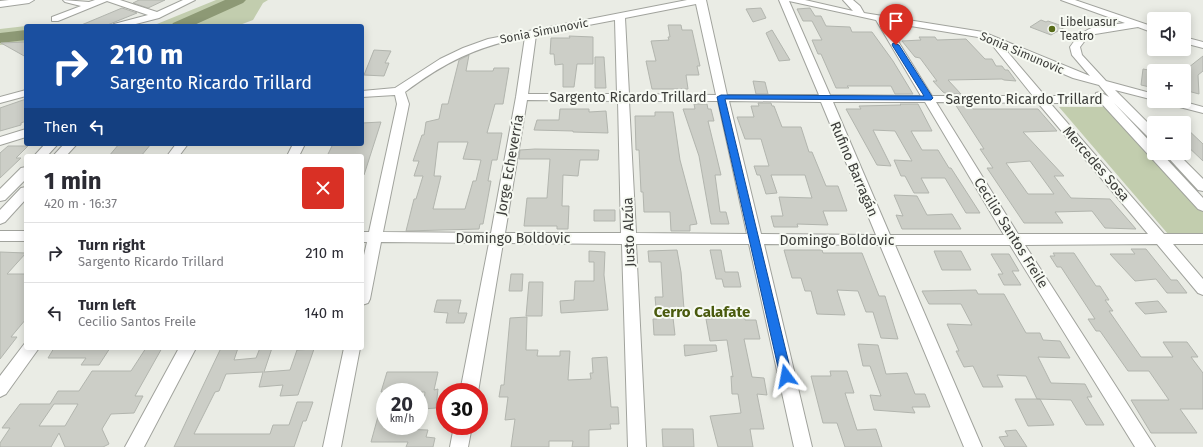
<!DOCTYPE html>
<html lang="en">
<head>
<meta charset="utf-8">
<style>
  :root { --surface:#fff; --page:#f7f7f7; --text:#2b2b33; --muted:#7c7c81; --line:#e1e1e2 }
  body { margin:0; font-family:"Fira Sans",sans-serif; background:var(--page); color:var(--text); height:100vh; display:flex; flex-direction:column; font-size:15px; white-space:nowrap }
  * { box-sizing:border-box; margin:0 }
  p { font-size:13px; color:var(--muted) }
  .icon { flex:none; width:22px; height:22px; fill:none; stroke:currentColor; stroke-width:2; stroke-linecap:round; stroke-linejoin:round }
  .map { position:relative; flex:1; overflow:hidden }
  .sheet { position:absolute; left:24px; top:154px; width:340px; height:196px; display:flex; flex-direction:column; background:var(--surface); border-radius:4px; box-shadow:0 2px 10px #0003 }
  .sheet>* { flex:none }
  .hud { position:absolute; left:24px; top:24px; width:340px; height:122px; border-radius:4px; box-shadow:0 2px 10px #0003; background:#1a4fa0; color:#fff; overflow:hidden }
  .buttons { position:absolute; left:1147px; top:12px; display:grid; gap:8px }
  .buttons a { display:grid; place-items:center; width:44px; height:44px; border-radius:4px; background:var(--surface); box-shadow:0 2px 10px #0003; font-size:20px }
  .speed { position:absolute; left:376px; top:383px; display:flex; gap:8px; font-size:20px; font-weight:700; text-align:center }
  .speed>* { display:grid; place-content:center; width:52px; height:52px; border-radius:50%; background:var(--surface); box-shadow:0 2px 10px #0003; line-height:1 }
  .speed small { font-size:10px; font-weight:400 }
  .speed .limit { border:6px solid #d22; background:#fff; color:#111 }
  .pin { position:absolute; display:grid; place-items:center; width:34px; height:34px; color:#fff; margin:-41px -17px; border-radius:50% 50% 50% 0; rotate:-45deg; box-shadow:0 0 4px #0007 }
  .pin .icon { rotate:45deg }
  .me { position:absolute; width:44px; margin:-22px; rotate:347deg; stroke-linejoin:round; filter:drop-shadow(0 0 3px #0008) }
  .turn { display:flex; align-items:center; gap:14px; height:84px; padding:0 20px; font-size:18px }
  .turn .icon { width:52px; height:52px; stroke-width:2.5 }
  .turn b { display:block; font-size:28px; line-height:34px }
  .then { display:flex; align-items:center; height:38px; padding:0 20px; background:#0003; gap:8px; font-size:15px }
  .round { display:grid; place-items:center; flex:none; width:42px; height:42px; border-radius:4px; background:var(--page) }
  .headline { display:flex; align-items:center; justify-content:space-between; height:68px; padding:0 20px }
  h1 { font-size:24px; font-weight:700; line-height:30px }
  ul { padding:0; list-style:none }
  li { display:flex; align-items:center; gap:12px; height:60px; padding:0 20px; border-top:1px solid var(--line) }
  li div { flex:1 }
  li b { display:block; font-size:15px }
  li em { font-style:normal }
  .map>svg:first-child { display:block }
  .green { fill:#c2cdae }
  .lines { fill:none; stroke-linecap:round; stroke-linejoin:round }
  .river { fill:#8d9975; fill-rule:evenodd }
  .building { fill:#cccec7; stroke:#b2b5ae; fill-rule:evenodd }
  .minor-casing { stroke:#a1a39d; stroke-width:2 }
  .minor { fill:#fff; fill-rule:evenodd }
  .route { fill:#1a73e8; stroke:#114b97 }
  .poi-dot { fill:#576b18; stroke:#f7faf3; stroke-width:1.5 }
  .labels { text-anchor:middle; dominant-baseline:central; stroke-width:4; stroke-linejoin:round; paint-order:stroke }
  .far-poi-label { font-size:12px; fill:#3c3d3a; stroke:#f7faf3; text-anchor:start }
  .far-street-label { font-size:12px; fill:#3c3d3a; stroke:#f7faf3 }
  .street-label { font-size:14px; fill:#3c3d3a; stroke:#f7faf3 }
  .neighbourhood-label { font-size:15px; font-weight:bold; fill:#495a0d; stroke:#f7faf3 }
</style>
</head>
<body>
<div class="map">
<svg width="1203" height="447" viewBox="0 0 1203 447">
  <rect width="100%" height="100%" fill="#eaece5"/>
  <path class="green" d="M216,0H268L263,3L253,20L237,26H152Z
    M26,26V42L0,45V29Z
    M1059,107H1105L1203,211V234H1168Z"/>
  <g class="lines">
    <path class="river" d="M225,0H246L243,3L192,26H171L173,23Z
      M26,30V40L0,43V33Z"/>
  </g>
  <path class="building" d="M139,0H165L148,8L133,3Z
    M122,8L137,13L105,26H79Z
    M761,8L766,18L753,22L746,9Z
    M810,8L815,16H821L826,26L850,27L852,32H872L893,61L913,94H895L891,86H847L849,88H836L821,54H818L812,40H822L812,21H803L797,9Z
    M1041,20L1046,22L1048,21L1065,27L1051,35L1030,27Z
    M668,25H681L682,30H692L700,66H697L699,75H686L688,89H652L646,61H656L651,41L669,40L668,37H670Z
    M772,30L790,60L779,61L766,33Z
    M569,36L593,37V64H577L574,87H563V64L555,65L554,54H550L551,38H570Z
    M919,37H935L937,40L966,39L985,59H992L996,66H1002L1005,70H1008L1016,81L1004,80L1002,79L948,80L961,94H947L943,92L933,81H937L920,58L915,57L902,41L921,40Z
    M26,42V57L1,43Z
    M374,50L391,51L385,63H389L384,76L364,75Z
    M469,55L466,71H493L494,68H509L503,104H495L487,133H502L497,160H492L488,181H491L483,224H480L479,229L406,231L414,199H416L423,176H414L419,161H413L422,135H424L426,122L439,119L442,104H448L459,60ZM438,142H468L463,159L481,160L476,181H473L465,209H433L441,176H434Z
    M1203,56V71L1198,75L1199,94L1184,90V71Z
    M595,57H604L606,88H595Z
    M1143,69L1154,71V88L1141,85Z
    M753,81L765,82L768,94H756Z
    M26,99V121L21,123V125L0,131V108Z
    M758,103H771L772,106H774L782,127H801L809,152H812L826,186H838L847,211H823L828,225L797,224L798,227H774L771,216H783L779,197L812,198L805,175H771L777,193L766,194L760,175H757L754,166H769L761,139H745L737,117H754L751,106H759Z
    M694,104H707L708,109H711L714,121H708L721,175H715L720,212H726L729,224H711L699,156L683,109H695Z
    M900,104H918L932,131H911L922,150H938L949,168H951L980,213H966L945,178H921L929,193H914L905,176H901L894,160L912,161L895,131L873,130L891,166L877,165L846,109H861L859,106L901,105Z
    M955,104H969L973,109H1038L1057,131L1023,132L1064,176H1054L1071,198L1110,199L1136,229L1105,228L1092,211L1055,212L1063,223H1024L987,168H993L980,149H984ZM1030,161L1054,194H1028L1006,163Z
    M560,109H589V112L606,111L608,133L573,132V131L534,130L537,120H559Z
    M655,112H673L680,160L697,224L690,225V231H671L670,212H644L643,192H641L639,150H636L635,116H655Z
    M381,122L364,175H362V156H327L333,144H362V123Z
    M1184,126L1203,144V161L1184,143Z
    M119,144H151L141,156H109Z
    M8,146H28L16,158H21L0,178V153Z
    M535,149L599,150L598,160H580L578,176L563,175L562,206H569L568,229H557V226H524L527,198H547L550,159H519L520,150Z
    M894,195L917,196L927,215L952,214L961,229H902L896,215L903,216Z
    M594,210H615V221H594Z
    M1131,249H1146L1171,280H1177L1187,293H1167L1156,279L1135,281L1110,254H1135Z
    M677,250L681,272L684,309H672L675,335H654L653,319H657L655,297H663L661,262H649L648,251Z
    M710,250H721L725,272H738L741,287H724L722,279H716Z
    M784,250H822L823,253H862L879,296H885L898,339L881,338L873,312H866L858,291L837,290L845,315L817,314L811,291H805L801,278H792Z
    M589,251L605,252L604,275L608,310L561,313L560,301L574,300L575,281H594V262H589Z
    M934,251H961L971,270H942Z
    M0,252L26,253L7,274H26V319L11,337H17L0,359Z
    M1053,253H1074L1096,286H1100L1109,300H1105L1113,311H1109L1141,357H1173L1163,342H1187L1198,357H1191L1203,373V409H1180L1197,433H1151L1131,400H1169L1149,371H1128L1100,331H1096L1088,319H1095L1061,267H1057L1050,256H1055Z
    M991,254H1009L1019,271H1012L1021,285H1004L998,274H1003Z
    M511,274H523L522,291H509Z
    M529,282H543L542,316H526Z
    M976,290L978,294H1004L1026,333H1040L1043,340L1060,341L1070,358L1038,357L1051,383L1085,384L1092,397H1087L1104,425H1086L1071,400L1037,399L1026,376L997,375L1003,387H983L973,366L964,367L956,351H959L947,324L972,325L961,304H929L922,291Z
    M437,300H461L458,313H467L464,323H446L448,313L434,312Z
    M1158,301L1167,312L1145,314L1135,303Z
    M742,308L745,320H756L760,339H744L752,377L764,378L767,395L757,394L764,429H750L753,447H718L710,416L741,413L738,394H732L731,376L733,377L727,340L710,341L706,319L728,318L726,309Z
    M527,317L526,350H538L537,356H560V351H570L568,380L591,379L590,373H593L592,358L607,357L611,407H618L619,424H610L611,429L589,430V447H572L573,441H549V447H511L515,419L505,420L508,397H499L501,385H504L510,318Z
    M858,344L878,345L886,374L907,373L915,394H925L930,407H912L915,413L874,410L870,395L881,396L870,366H863Z
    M684,345H716L717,351L685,356Z
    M54,348H110L99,365H81L86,358H48Z
    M146,348H162L135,396H143L134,413L111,414L102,429L109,444L103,447H65L59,433L51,447H0V443L10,428H2L20,404H50L58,391H79L92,371H131ZM54,404H78L65,426H39Z
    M221,348H238L234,360L256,358L260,348H272L264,372L290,370L297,350L314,349L298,395L280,396L283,385L259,387L263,372L226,374L219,391L215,392L194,434H270L273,425H289L297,402H313L306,421H303L294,447H174Z
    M830,371H847L854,393H845L857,430L876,429L882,447H845L837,423H823L811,376H831Z
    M387,372H438L434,390L438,389L436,408L423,409L425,392H381Z
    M1015,399H1040L1054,425L1028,426Z
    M382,402L385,403V426H399L398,429L428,430L426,437L435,438L433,447H406L408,442H371Z
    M662,429H693L694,447H663Z
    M1016,430L1027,447H1005L999,437L1008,436L1005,431Z"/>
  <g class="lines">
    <defs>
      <path id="minor" d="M9,0H34L29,3L0,7V1Z
        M63,0L89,2L95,0H120L157,12L183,0H195L159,18L128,26H112L114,24L148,15L107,1L58,21H52V17L81,6L65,2Z
        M687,0H706L727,95H819L779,0H805L853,11L843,0H853L860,6L864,13L983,32L1090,76L1072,55L1070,47C1087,23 1097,27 1125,23L1061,0H1075L1154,27V33L1138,27L1089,35L1080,47L1082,55L1106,81L1154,94V100L1115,90L1154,129V140L1150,139L1114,103L1154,146V153H1161L1203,198V211L1198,209L1101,103H1050L1164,234H1203V244H1173L1203,279V295L1198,293L1157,244L1025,245L1155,447H1135L1010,245H895L982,447H964L880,245L764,244L812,447H794L749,244H636L646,447H628L622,244L503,243L478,392H460L489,243L381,242L370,299L368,303L362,305V264L367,242H362V232H369L397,104L395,95L362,97V91L395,88L440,59L463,48L488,39ZM789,1L876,20L921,96L830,95ZM696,4L716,95L629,94L625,18ZM615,20L617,94H528L536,35ZM886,22L978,37L989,41L1033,96H932ZM525,37L516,97L491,233L383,232L409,104L405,92C445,62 476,47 525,37ZM1005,49L1073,78L1099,85L1109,97L1100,92L1096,93L1095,96H1045ZM527,100L618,101L621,233H505ZM629,101H718L747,234L636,233ZM729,101L821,102L876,235L761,234ZM833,102H925L1004,235H890ZM936,102L1038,103L1148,234H1018Z
        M1184,37L1203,42V48L1184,43Z
        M26,90V96L0,103V97Z
        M1162,101H1181L1203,107V113L1164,103Z
        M26,129V137L0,145V137Z
        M45,144H58L47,156H34Z
        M64,144H77L66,156H53Z
        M176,144H188L179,156H167Z
        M293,144H305L299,156H287Z
        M1164,153H1177L1203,179V191L1198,190Z
        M26,167V179L5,200L0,201V189L21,168Z
        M26,187V199L5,222L0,224V210L21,188Z
        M0,231H26V241H0Z
        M25,343L26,348H39L6,394L0,397V376Z
        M179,348H196L144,447H125Z
        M344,348H360L341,447H323Z
        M454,426H472L468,447H450Z"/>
    </defs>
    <use href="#minor" class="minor-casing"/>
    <use href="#minor" class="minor"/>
  </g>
  <path class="route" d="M893,43L899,45L933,98L931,100L725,99L792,376L790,379L786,381L782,379L780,376L717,97L721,95L924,96L892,45Z"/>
  <circle class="poi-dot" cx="1052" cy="29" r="4"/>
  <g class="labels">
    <g class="far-poi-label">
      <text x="1060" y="22">Libeluasur<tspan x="1060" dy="14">Teatro</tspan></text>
    </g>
    <g class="far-street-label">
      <text transform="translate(544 31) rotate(-11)">Sonia Simunovic</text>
      <text transform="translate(1022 53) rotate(23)">Sonia Simunovic</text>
    </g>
    <g class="street-label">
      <text x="628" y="97">Sargento Ricardo Trillard</text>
      <text x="1024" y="99">Sargento Ricardo Trillard</text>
      <text transform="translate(1096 164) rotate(49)">Mercedes Sosa</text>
      <text transform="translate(510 165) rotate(-80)">Jorge Echeverría</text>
      <text transform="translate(854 169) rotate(67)">Rufino Barragán</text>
      <text transform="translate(629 232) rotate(-92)">Justo Alzúa</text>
      <text transform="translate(1011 233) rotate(58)">Cecilio Santos Freile</text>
      <text x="513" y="238">Domingo Boldovic</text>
      <text x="837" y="240">Domingo Boldovic</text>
    </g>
    <g class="neighbourhood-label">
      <text x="702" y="312">Cerro Calafate</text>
    </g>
  </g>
</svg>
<div class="buttons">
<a><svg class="icon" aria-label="sound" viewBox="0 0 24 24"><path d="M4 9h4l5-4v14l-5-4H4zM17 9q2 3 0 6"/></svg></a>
<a>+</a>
<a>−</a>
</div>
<div class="speed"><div>20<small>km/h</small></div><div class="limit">30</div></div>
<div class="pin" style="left:896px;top:45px;background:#d93025"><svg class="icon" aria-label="arrive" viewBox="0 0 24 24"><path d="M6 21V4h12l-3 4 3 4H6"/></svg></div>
<svg class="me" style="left:786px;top:376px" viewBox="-20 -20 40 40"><path d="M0-17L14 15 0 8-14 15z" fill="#1a73e8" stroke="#fff" stroke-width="4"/></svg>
<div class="hud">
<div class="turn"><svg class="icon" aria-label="right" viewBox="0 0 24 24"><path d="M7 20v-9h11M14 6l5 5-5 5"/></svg><div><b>210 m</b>Sargento Ricardo Trillard</div></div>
<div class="then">Then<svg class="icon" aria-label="left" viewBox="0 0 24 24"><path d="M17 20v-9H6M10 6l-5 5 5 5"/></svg></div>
</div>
<section class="sheet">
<div class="headline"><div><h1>1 min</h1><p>420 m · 16:37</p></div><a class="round" style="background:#d93025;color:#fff"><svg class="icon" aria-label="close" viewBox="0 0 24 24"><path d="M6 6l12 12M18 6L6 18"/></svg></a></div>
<ul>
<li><svg class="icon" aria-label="right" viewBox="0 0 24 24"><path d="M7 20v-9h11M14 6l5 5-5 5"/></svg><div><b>Turn right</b><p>Sargento Ricardo Trillard</p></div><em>210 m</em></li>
<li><svg class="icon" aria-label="left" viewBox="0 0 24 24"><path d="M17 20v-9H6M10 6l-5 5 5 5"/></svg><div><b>Turn left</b><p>Cecilio Santos Freile</p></div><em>140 m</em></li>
</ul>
</section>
</div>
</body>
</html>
